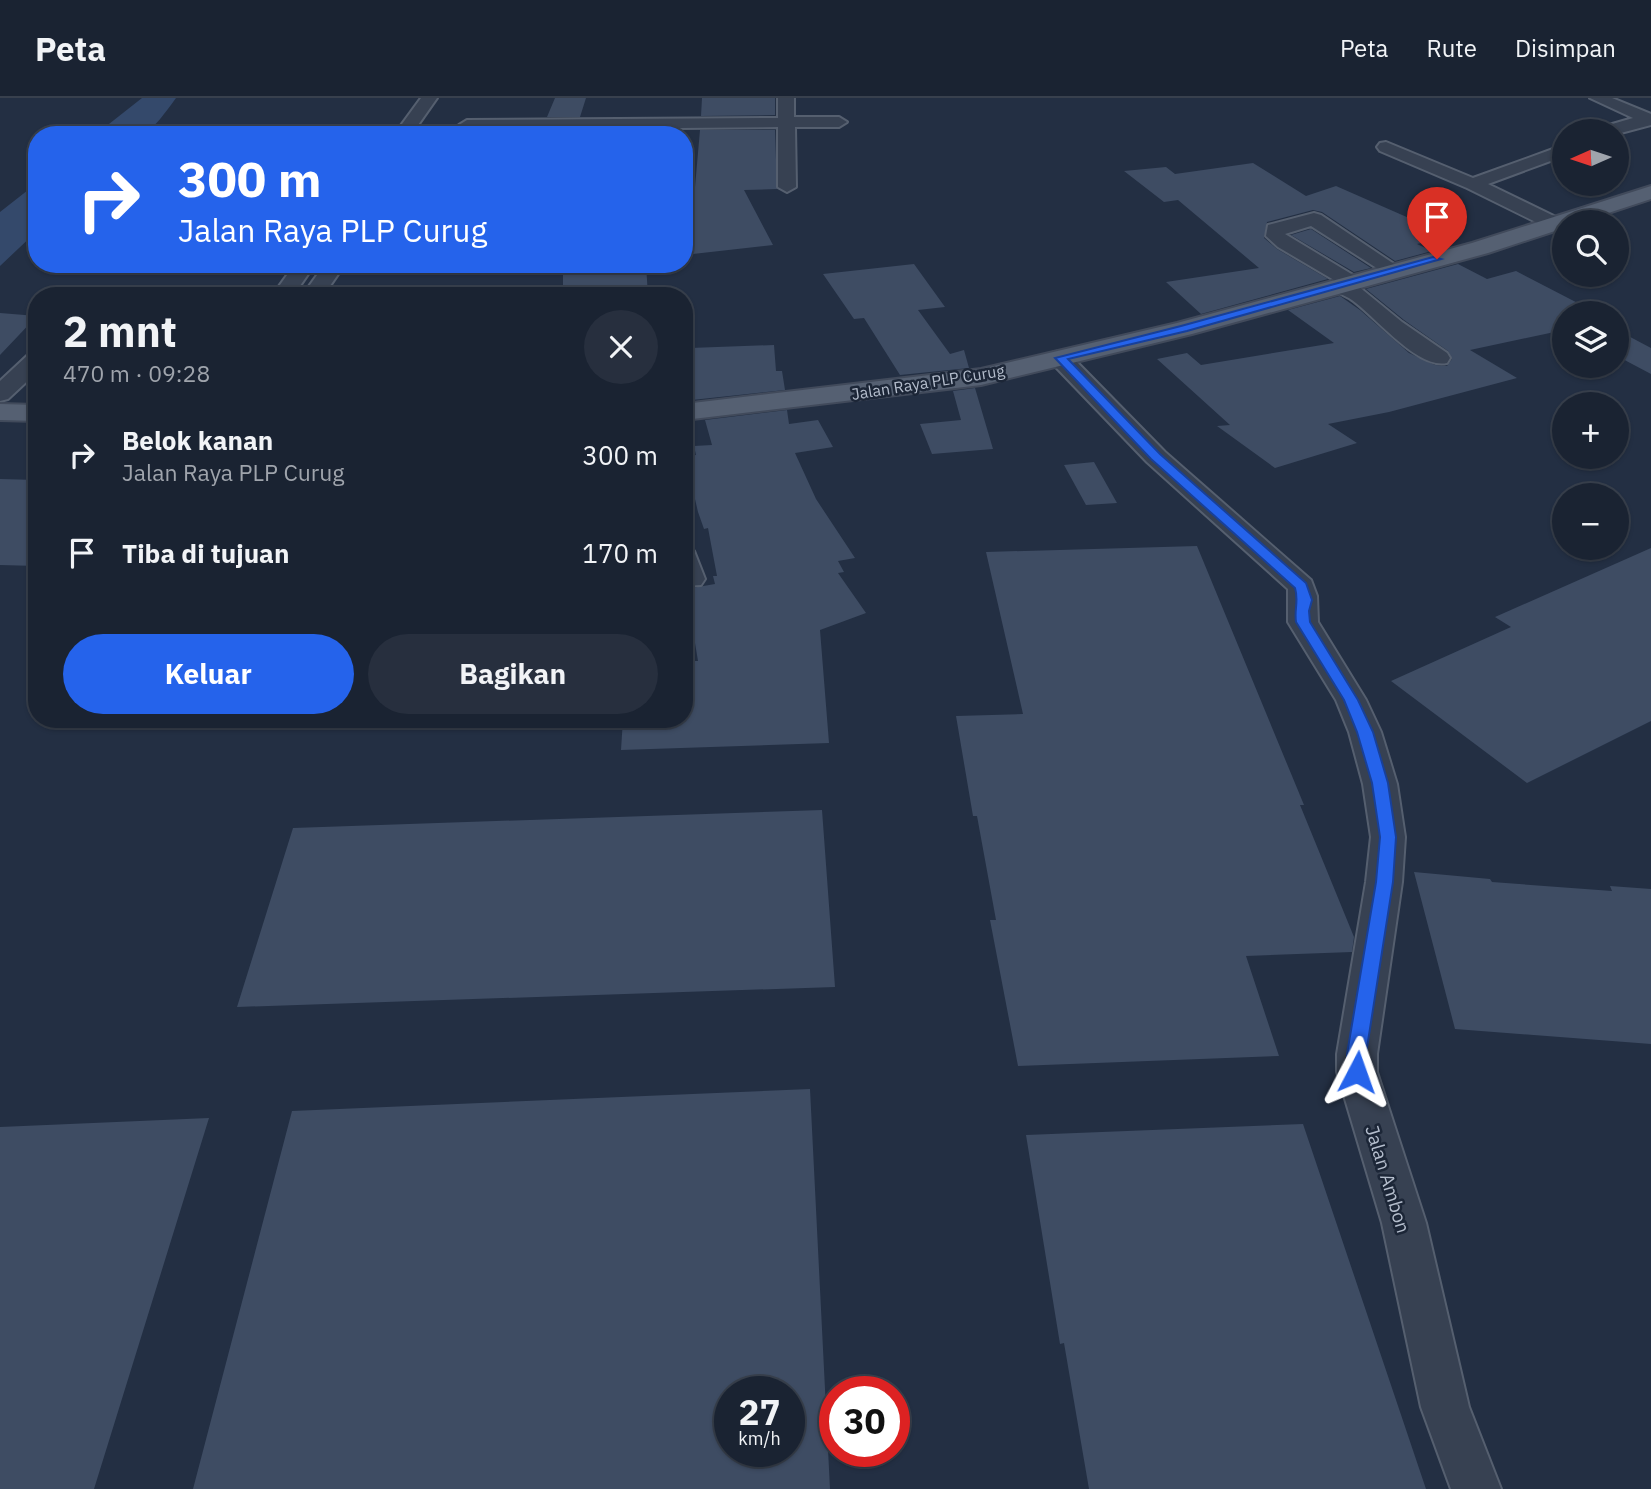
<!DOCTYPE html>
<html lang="id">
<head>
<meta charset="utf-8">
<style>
  :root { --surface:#1a2332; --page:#272f3e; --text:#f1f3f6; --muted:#9fa4ac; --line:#38404d; --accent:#2563eb }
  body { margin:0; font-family:"IBM Plex Sans",sans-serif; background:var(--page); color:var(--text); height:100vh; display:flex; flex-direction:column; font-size:26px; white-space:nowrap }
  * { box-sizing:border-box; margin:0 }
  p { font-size:23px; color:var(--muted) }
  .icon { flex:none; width:38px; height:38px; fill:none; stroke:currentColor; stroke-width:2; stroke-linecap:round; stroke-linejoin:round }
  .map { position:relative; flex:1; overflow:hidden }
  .side { position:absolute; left:28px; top:189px; width:665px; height:441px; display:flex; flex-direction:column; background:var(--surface); border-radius:28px; box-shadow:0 2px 5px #0004,0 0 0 2px var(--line) }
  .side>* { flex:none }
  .guide { position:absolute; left:28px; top:28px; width:665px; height:147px; border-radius:28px; box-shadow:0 2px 5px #0004,0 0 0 2px var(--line); background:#2563eb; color:#fff; overflow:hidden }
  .needle { width:46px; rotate:267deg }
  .controls { position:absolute; left:1552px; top:21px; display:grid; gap:14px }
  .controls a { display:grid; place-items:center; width:77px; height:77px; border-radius:50%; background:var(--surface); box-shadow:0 2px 5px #0004,0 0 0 2px var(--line); font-size:35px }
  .speed { position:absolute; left:714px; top:1278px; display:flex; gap:14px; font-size:35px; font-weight:700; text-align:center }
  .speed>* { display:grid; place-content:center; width:91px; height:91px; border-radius:50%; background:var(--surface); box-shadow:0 2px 5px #0004,0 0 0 2px var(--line); line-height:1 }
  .speed small { font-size:18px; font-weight:400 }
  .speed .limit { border:10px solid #d22; background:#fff; color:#111 }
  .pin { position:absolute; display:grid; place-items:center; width:60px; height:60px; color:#fff; margin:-72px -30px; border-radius:50% 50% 50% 0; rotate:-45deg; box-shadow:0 0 7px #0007 }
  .pin .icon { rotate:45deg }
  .me { position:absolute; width:77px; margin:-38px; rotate:4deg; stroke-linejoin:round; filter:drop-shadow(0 0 5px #0008) }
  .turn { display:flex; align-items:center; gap:24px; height:147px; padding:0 35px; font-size:32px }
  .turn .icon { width:91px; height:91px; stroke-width:2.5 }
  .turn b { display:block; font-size:49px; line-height:60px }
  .round { display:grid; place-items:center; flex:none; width:74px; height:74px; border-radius:37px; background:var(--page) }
  .head { display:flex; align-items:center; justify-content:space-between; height:119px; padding:0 35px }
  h1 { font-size:42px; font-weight:700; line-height:52px }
  .button { display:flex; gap:14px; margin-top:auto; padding:14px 35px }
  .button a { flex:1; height:80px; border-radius:42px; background:var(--accent); color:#fff; font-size:28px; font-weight:700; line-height:80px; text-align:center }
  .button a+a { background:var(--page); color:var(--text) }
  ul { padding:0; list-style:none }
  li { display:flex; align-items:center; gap:21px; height:98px; padding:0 35px }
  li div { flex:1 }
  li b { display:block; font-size:26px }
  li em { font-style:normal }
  header { display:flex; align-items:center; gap:42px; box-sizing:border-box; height:98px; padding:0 35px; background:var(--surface); border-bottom:2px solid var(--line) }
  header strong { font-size:33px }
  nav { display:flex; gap:38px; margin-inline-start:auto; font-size:24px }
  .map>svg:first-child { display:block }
  .water { fill:#34496b }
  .building { fill:#3e4c63; fill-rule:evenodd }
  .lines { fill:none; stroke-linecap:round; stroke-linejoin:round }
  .street-casing { stroke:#555f6f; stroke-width:4 }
  .primary-casing { stroke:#414a5b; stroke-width:4 }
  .street { fill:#374152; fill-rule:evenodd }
  .primary { fill:#556072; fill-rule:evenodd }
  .route { fill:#2563eb; stroke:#184099; stroke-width:2 }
  .labels { text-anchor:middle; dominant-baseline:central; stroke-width:5; stroke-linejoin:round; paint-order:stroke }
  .far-street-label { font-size:16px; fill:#b4bdcc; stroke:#1c2637 }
  .street-label { font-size:19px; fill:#b4bdcc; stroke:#1c2637 }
</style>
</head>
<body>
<header>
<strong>Peta</strong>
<nav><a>Peta</a><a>Rute</a><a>Disimpan</a></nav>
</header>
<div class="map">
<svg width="1651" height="1391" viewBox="0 0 1651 1391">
  <rect width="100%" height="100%" fill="#232f43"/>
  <path class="water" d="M142,0H176C144,44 147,37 95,37Z
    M37,85V133L0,168V114Z"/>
  <path class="building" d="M555,0H586L580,19H547Z
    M702,0H775V17L701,18Z
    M700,32H775L777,91L744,92L773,147L684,157V124L692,123Z
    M1253,65L1306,98L1336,88L1450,138L1417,146L1432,153L1395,163L1322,114L1313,112L1267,124L1264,140L1277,151L1328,181L1201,216L1166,184L1259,170L1178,102L1164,104L1124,73L1166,69L1175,76Z
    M1311,131L1371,170L1354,174L1291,137Z
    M563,166H646L648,198H563Z
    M914,166L945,209L918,212L950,256L964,252L969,270L900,277L864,220L854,221L823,176Z
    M1458,166L1487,181L1516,173L1597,215H1564V232L1470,252L1517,280L1389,314L1328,326L1357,345L1275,370L1217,328L1230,327L1157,261L1187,255L1201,267L1334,245L1288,212L1340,198L1360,212L1409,255L1435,267L1447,268L1452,261L1448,253L1404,222L1366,191Z
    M0,215L37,218L0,257Z
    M1617,232L1651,250V276L1617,258Z
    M774,247L776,273H782L785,292L692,302L690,250Z
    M975,290L993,351L932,356L920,326L961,322L953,293Z
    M787,312L789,326L818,322L833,349L795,355L816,401L855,460L838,463L844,474L838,475L866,515L820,532L829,645L621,652L623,621H684V563H698L686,491L715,486L713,478H717L708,430L704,431L698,414L685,358L696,357L694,348L712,347L705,322Z
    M1094,364L1117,405L1086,407L1064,367Z
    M0,381L37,382V468L0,467Z
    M1197,448L1304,707H1300L1354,839L1352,854L1246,858L1279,958L1018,968L990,822H996L977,718H973L956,618L1023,616L986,454Z
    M1651,450V623L1527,685L1391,583L1511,529L1495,519Z
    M822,712L835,889L237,909L293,730Z
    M1414,774L1490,781L1492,784L1612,793L1610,788L1651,791V946L1455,931Z
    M810,991L830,1391H193L292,1013ZM730,1293H789V1353H730Z
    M209,1020L94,1391H0V1029Z
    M1303,1026L1426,1391H1089L1064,1245L1060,1246L1026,1037Z"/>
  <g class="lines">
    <defs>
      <path id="street" d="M421,0H437L411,37H394Z
        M778,0H794V19H839L847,24L839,29H795L796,89L787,94L778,89V29L467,32L459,27L467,22L778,20Z
        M1590,0H1612L1651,16V27L1617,36V33H1600L1602,29L1633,20Z
        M1386,44L1473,80L1564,47V58L1488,86L1560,121L1563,125L1553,131L1546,129L1467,90L1380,53L1377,49L1380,45Z
        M1314,115L1321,117L1403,172L1400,176H1386L1311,128L1285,136L1358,180L1361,184L1358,188L1402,224L1447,255L1450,260L1447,265C1418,272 1375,218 1352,202C1345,197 1335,195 1330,187L1334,182L1278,149L1266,138L1268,127Z
        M295,166H315L293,198H272Z
        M325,166H345L323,198H302Z
        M1060,253L1068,255L1165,354L1311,482L1317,498L1318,524L1366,602L1381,634L1397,686L1405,739L1402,784L1377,956V974L1426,1125L1469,1309L1501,1391H1451L1421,1309L1382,1125L1337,974V956L1366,784L1371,739L1363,686L1349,634L1336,602L1288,524V491L1147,364L1052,265L1049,260L1052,255Z
        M37,254V274L8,301L0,303V283L29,256Z
        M684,451L694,453L705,481L701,487L684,488Z"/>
      <path id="primary" d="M1651,88V101L1581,124H1564V130L1488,155L1192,236L981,287L684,322V306L981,271L1177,225L1472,145Z
        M0,306L37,307V323L0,322Z"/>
    </defs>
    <use href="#street" class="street-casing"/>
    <use href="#primary" class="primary-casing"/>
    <use href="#street" class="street"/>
    <use href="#primary" class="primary"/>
  </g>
  <path class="route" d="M1433,159L1441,161L1187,233L1068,261L1160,356L1306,485L1312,502L1309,513L1310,524L1358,602L1373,634L1388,685L1396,739L1393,784L1366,956V974L1364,979L1357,982L1350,979L1347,974V956L1376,784L1380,739L1372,685L1357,634L1344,602L1296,524C1294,511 1299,503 1295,490L1151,361L1055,260L1181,228Z"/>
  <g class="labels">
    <g class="far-street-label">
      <text transform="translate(928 284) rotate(-9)">Jalan Raya PLP Curug</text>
    </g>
    <g class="street-label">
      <text transform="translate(1388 1081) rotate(73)">Jalan Ambon</text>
    </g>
  </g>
</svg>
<div class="controls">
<a><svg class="needle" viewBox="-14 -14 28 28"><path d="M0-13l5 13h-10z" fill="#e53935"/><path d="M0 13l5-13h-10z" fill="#9fa4ac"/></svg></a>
<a><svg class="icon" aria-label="search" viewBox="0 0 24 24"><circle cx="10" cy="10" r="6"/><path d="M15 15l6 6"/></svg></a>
<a><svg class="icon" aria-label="layers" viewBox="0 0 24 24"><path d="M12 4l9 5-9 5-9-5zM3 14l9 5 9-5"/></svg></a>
<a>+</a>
<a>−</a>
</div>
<div class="speed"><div>27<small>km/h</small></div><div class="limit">30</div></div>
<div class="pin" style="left:1437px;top:161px;background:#d93025"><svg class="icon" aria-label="arrive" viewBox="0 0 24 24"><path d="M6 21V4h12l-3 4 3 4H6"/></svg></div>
<svg class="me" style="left:1357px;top:974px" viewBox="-20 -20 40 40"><path d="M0-17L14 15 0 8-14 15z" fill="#2563eb" stroke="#fff" stroke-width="4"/></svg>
<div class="guide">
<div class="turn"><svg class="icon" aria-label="right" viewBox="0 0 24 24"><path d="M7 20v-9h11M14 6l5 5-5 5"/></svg><div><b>300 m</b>Jalan Raya PLP Curug</div></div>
</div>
<section class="side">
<div class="head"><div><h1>2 mnt</h1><p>470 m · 09:28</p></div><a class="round"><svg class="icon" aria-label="close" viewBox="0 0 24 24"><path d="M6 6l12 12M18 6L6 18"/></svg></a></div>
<ul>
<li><svg class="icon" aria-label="right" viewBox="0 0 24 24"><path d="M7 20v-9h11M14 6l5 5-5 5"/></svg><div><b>Belok kanan</b><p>Jalan Raya PLP Curug</p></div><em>300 m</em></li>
<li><svg class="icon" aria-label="arrive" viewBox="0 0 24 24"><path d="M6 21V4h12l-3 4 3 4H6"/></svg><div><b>Tiba di tujuan</b></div><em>170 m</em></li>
</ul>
<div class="button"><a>Keluar</a><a>Bagikan</a></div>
</section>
</div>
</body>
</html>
